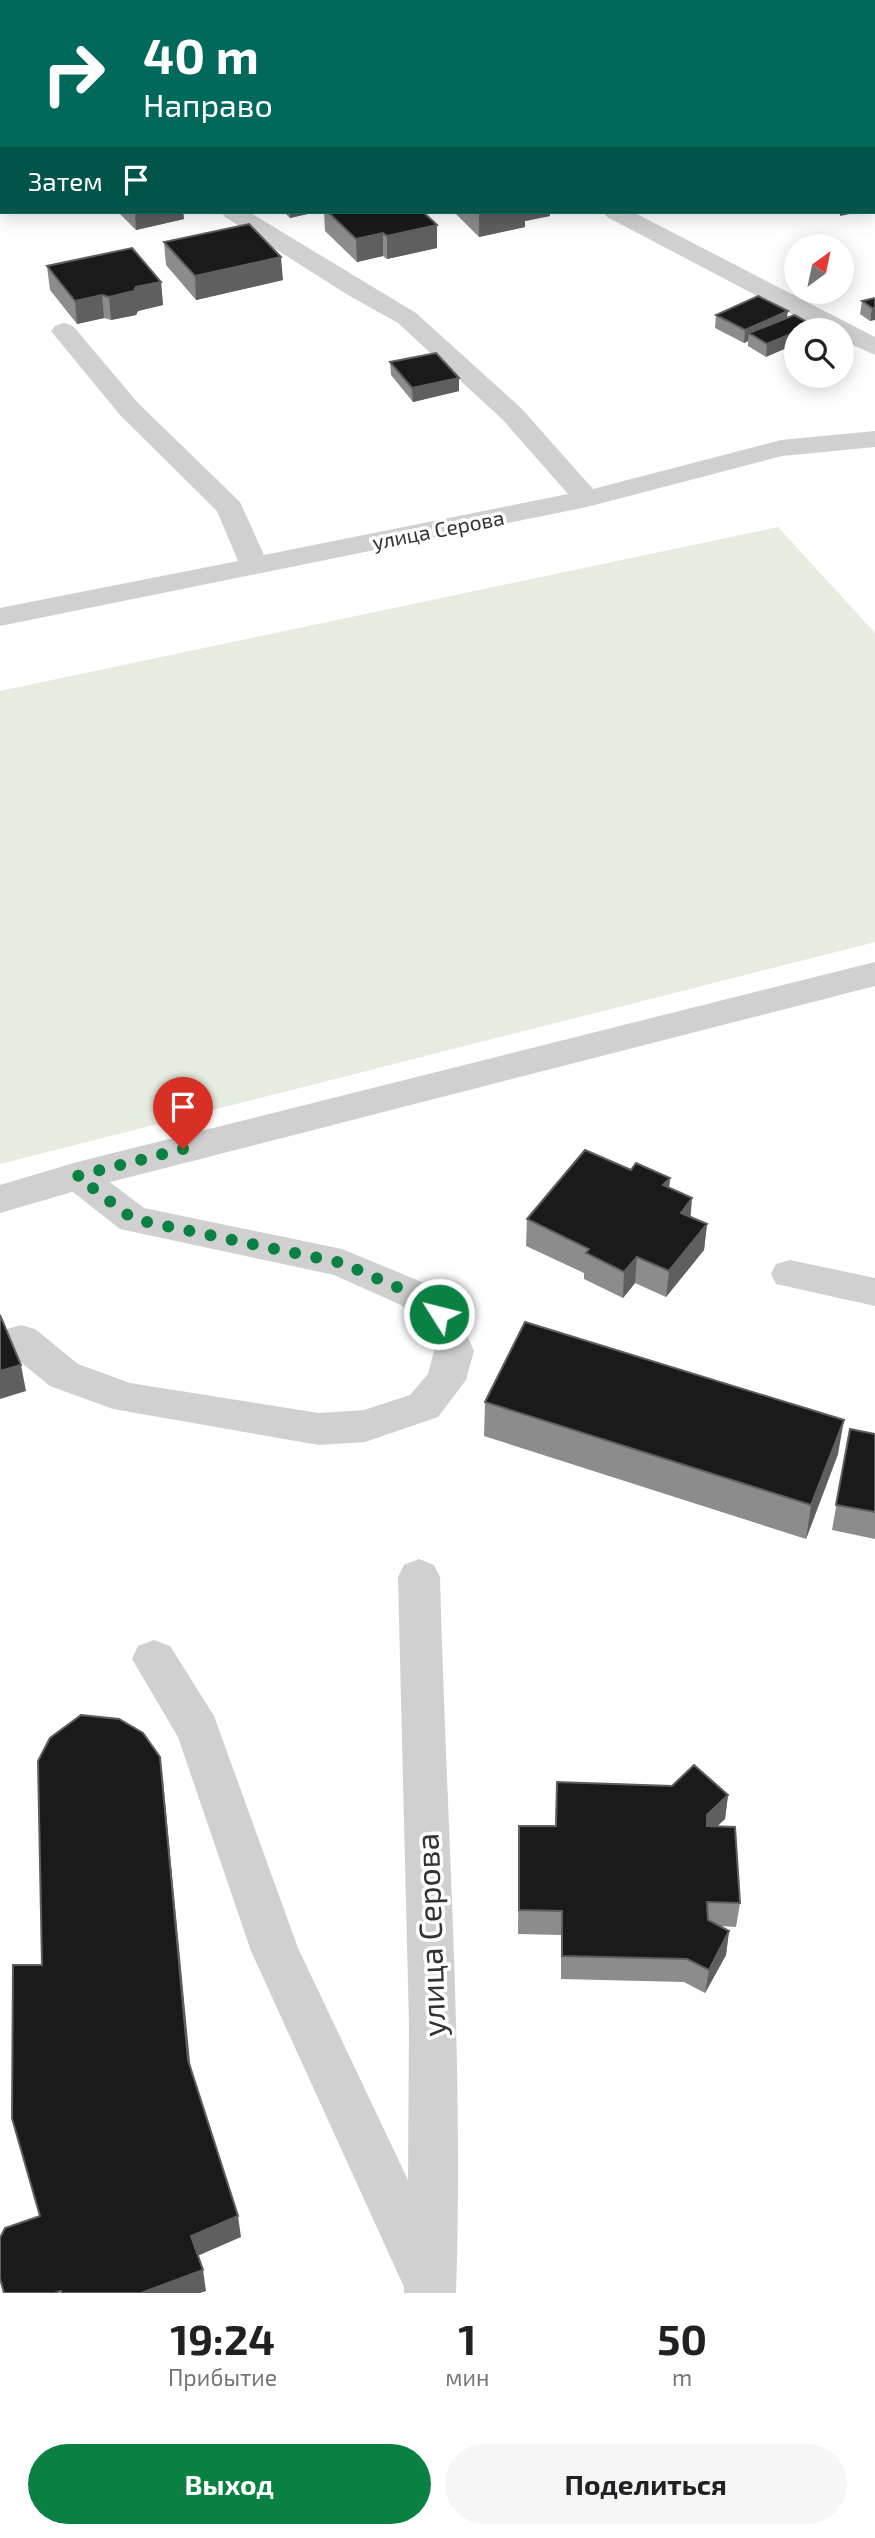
<!DOCTYPE html>
<html lang="ru">
<head>
<meta charset="utf-8">
<style>
  :root { --surface:#fff; --page:#f6f6f6; --text:#202124; --muted:#757577; --accent:#0b8043 }
  body { margin:0; font-family:"Exo 2",sans-serif; background:var(--page); color:var(--text); height:100vh; display:flex; flex-direction:column; font-size:26px; white-space:nowrap }
  * { box-sizing:border-box; margin:0 }
  p { font-size:23px; color:var(--muted) }
  .icon { flex:none; width:38px; height:38px; fill:none; stroke:currentColor; stroke-width:2; stroke-linecap:round; stroke-linejoin:round }
  .map { position:relative; height:2293px; overflow:hidden }
  .details { display:flex; flex-direction:column; background:var(--surface); flex:1 }
  .details>* { flex:none }
  .top-card { position:absolute; left:0px; top:0px; width:875px; height:214px; box-shadow:0 4px 18px #0003; background:#00695c; color:#fff; overflow:hidden }
  .needle { width:46px; rotate:33deg }
  .controls { position:absolute; left:784px; top:234px; display:grid; gap:14px }
  .controls a { display:grid; place-items:center; width:70px; height:70px; border-radius:50%; background:var(--surface); box-shadow:0 4px 18px #0003; font-size:35px }
  .pin { position:absolute; display:grid; place-items:center; width:60px; height:60px; color:#fff; margin:-72px -30px; border-radius:50% 50% 50% 0; rotate:-45deg; box-shadow:0 0 7px #0007 }
  .pin .icon { rotate:45deg }
  .me { position:absolute; width:77px; margin:-38px; rotate:306deg; stroke-linejoin:round; filter:drop-shadow(0 0 5px #0008) }
  .turn { display:flex; align-items:center; gap:24px; height:147px; padding:0 28px; font-size:32px }
  .turn .icon { width:91px; height:91px; stroke-width:2.5 }
  .turn b { display:block; font-size:49px; line-height:60px }
  .then { display:flex; align-items:center; height:66px; padding:0 28px; background:#0003; gap:14px; font-size:26px }
  .eta { display:flex; justify-content:space-evenly; align-items:center; height:119px; text-align:center }
  .eta b { font-size:42px; font-weight:700; line-height:49px }
  .cta { display:flex; gap:14px; margin-top:auto; padding:14px 28px }
  .cta a { flex:1; height:80px; border-radius:42px; background:var(--accent); color:#fff; font-size:28px; font-weight:700; line-height:80px; text-align:center }
  .cta a+a { background:var(--page); color:var(--text) }
  .map>svg:first-child { display:block }
  .green { fill:#e6ecdf }
  .lines { fill:none; stroke-linecap:round; stroke-linejoin:round }
  .service { fill:#d0d0d0; fill-rule:evenodd }
  .minor { fill:#d0d0d0; fill-rule:evenodd }
  .wall { fill:#8c8c8c }
  .shaded-wall { fill:#5f5f5f }
  .building { fill:#1a1a1a; stroke:#5f5f5f; stroke-width:2 }
  .route { stroke:#0b8043; stroke-width:12; stroke-dasharray:0 21.6 }
  .labels { text-anchor:middle; dominant-baseline:central; stroke-width:7; stroke-linejoin:round; paint-order:stroke }
  .far-street-label { font-size:21px; fill:#333; stroke:#fff }
  .near-street-label { font-size:32px; fill:#333; stroke:#fff }
</style>
</head>
<body>
<div class="map">
<svg width="875" height="2293" viewBox="0 0 875 2293">
  <rect width="100%" height="100%" fill="#fff"/>
  <path class="green" d="M778,527L875,633V942L0,1164V691Z"/>
  <g class="lines">
    <path class="service" d="M357,0H385L356,2Z
      M529,0H552L553,2H530Z
      M0,66L2,67V80H0Z
      M873,150L875,151V165L873,164Z
      M221,212H249L416,313L521,408L593,489L781,440L875,431V447L782,456L587,507L0,626V608L238,561L217,511L120,415L55,336L51,331L55,326L64,323L73,326L138,403L240,502L264,555L568,494L503,420L398,323L348,295L225,217Z
      M603,212H633L875,337V355L842,340V331H824L607,217Z
      M77,1163L90,1167L144,1208L342,1249L429,1285L453,1304L474,1351L466,1380L438,1417L365,1442L319,1445L113,1409L50,1386L7,1351L1,1340L7,1329L21,1325L35,1329L78,1364L130,1383L319,1413L364,1410L410,1395L428,1374L434,1351L423,1323L401,1305L334,1275L120,1229L64,1185L58,1176L64,1167Z
      M790,1260L875,1278V1306L776,1284L771,1274L776,1264Z
      M419,1559L434,1565L440,1577C446,1816 464,2054 456,2293H404V2287L251,1951L178,1737L132,1659L138,1646L154,1640L170,1646L214,1716L298,1948L408,2180L409,2025L398,1577L404,1565Z"/>
    <path class="minor" d="M875,962V986L79,1190L0,1213V1185L77,1162Z"/>
  </g>
  <path class="wall" d="M88,0H180V2H89Z
    M118,212H183L184,219L136,230Z
    M284,212H316L290,218Z
    M324,212H423L437,248L387,259L383,256L357,262L325,231Z
    M454,212H550V216L525,221V227L479,237Z
    M164,242L283,280L196,300L166,265Z
    M47,266L161,282L163,305L138,311L136,315L111,320L104,318L77,324L50,290Z
    M875,298L870,321L860,314L862,301Z
    M788,311L766,357L748,346V341L744,343L715,328L716,315Z
    M390,362L459,378V391L413,402L391,375Z
    M631,1170L670,1178L669,1188L690,1217L707,1224L704,1250L666,1297L635,1283L623,1298L584,1279V1273L526,1246L527,1219Z
    M485,1402L838,1454L806,1539L484,1436Z
    M850,1429L875,1434V1539L832,1530Z
    M557,1782L728,1795L725,1819L717,1826L740,1903L736,1927L720,1926L729,1931L726,1955L705,1993L684,1982L561,1979V1935L518,1934L519,1826H555Z"/>
  <path class="shaded-wall" d="M95,0H107V2H96Z
    M118,0H180V2H118Z
    M2,20V42L0,43V21Z
    M873,27H875V47L873,48Z
    M873,78H875V99H873Z
    M0,144H2V167L0,168Z
    M135,212H183L184,219L136,230Z
    M290,212H316L290,218Z
    M489,212H550V216L525,221V227L479,237V214Z
    M840,212H859L840,216Z
    M437,225V248L387,259V236Z
    M383,233V256L357,262L356,239Z
    M281,257L283,280L196,300L195,276Z
    M161,282L163,305L138,311L136,315L111,320L109,297L136,287Z
    M102,295L104,318L77,324L75,301Z
    M872,308H875V320L870,321Z
    M788,311L786,324L749,333L748,341L744,343L745,330Z
    M813,325V331H799Z
    M796,332V344L766,357L767,344Z
    M459,378V391L413,402L412,388Z
    M670,1178L667,1204L663,1185Z
    M692,1198L690,1224L681,1213Z
    M707,1224L704,1250L666,1297L669,1271Z
    M637,1257L635,1283L623,1298L624,1272Z
    M21,1365L26,1391L0,1399V1371Z
    M844,1420L838,1454L806,1539L811,1505Z
    M160,1757L163,1781L192,2083L188,2060Z
    M728,1795L725,1819L704,1839L707,1815Z
    M729,1931L726,1955L705,1993L709,1970Z
    M238,2216L241,2237L195,2257L191,2236Z
    M203,2270L206,2291L200,2293H141Z"/>
  <path class="building" d="M0,0H10L12,2H2V20L0,21Z
    M409,0H457L459,2H400Z
    M492,0H530L533,2H495Z
    M853,0H873L875,1V27H873V2H844Z
    M0,106H2V144H0Z
    M328,212H423L437,225L387,236L383,233L356,239Z
    M249,224L281,257L195,276L164,242Z
    M132,248L161,282L136,287L134,291L109,297L102,295L75,301L47,266Z
    M758,296L788,311L745,330L716,315Z
    M875,298V308H872L862,301Z
    M794,315L813,325L796,331V332L767,344L749,333Z
    M436,353L459,378L412,388L390,362Z
    M585,1150L631,1170L636,1163L670,1178L663,1185L692,1198L681,1213L707,1224L669,1271L637,1257L624,1272L586,1253L589,1249L527,1219Z
    M0,1315L21,1365L0,1371Z
    M525,1322L844,1420L811,1505L485,1402Z
    M850,1429L875,1434V1512L836,1505Z
    M81,1715L119,1719L143,1733L160,1757L188,2060L238,2216L191,2236L203,2270L141,2293H62L61,2291L54,2293H4L0,2278V2238L5,2228L40,2216L12,2118L13,1965H42L38,1761L50,1738Z
    M694,1765L728,1795L707,1815V1826L735,1827L740,1903L707,1902L708,1920L729,1931L709,1970L687,1959L562,1956V1911L519,1910V1826H556L557,1782L672,1786Z"/>
  <g class="lines">
    <path class="route" d="M183,1149L77,1176L133,1219L342,1263L415,1295L439,1314"/>
  </g>
  <g class="labels">
    <g class="far-street-label">
      <text transform="translate(438 529) rotate(-11)">улица Серова</text>
    </g>
    <g class="near-street-label">
      <text transform="translate(429 1935) rotate(-92)">улица Серова</text>
    </g>
  </g>
</svg>
<div class="controls">
<a><svg class="needle" viewBox="-14 -14 28 28"><path d="M0-13l5 13h-10z" fill="#e53935"/><path d="M0 13l5-13h-10z" fill="#757577"/></svg></a>
<a><svg class="icon" aria-label="search" viewBox="0 0 24 24"><circle cx="10" cy="10" r="6"/><path d="M15 15l6 6"/></svg></a>
</div>
<div class="pin" style="left:183px;top:1149px;background:#d93025"><svg class="icon" aria-label="arrive" viewBox="0 0 24 24"><path d="M6 21V4h12l-3 4 3 4H6"/></svg></div>
<svg class="me" style="left:439px;top:1314px" viewBox="-20 -20 40 40"><circle r="17" fill="#0b8043" stroke="#fff" stroke-width="3"/><path d="M0-11L8 9 0 5-8 9z" fill="#fff"/></svg>
<div class="top-card">
<div class="turn"><svg class="icon" aria-label="right" viewBox="0 0 24 24"><path d="M7 20v-9h11M14 6l5 5-5 5"/></svg><div><b>40 m</b>Направо</div></div>
<div class="then">Затем<svg class="icon" aria-label="arrive" viewBox="0 0 24 24"><path d="M6 21V4h12l-3 4 3 4H6"/></svg></div>
</div>
</div>
<section class="details">
<div class="eta">
<div><b>19:24</b><p>Прибытие</p></div>
<div><b>1</b><p>мин</p></div>
<div><b>50</b><p>m</p></div>
</div>
<div class="cta"><a>Выход</a><a>Поделиться</a></div>
</section>
</body>
</html>
